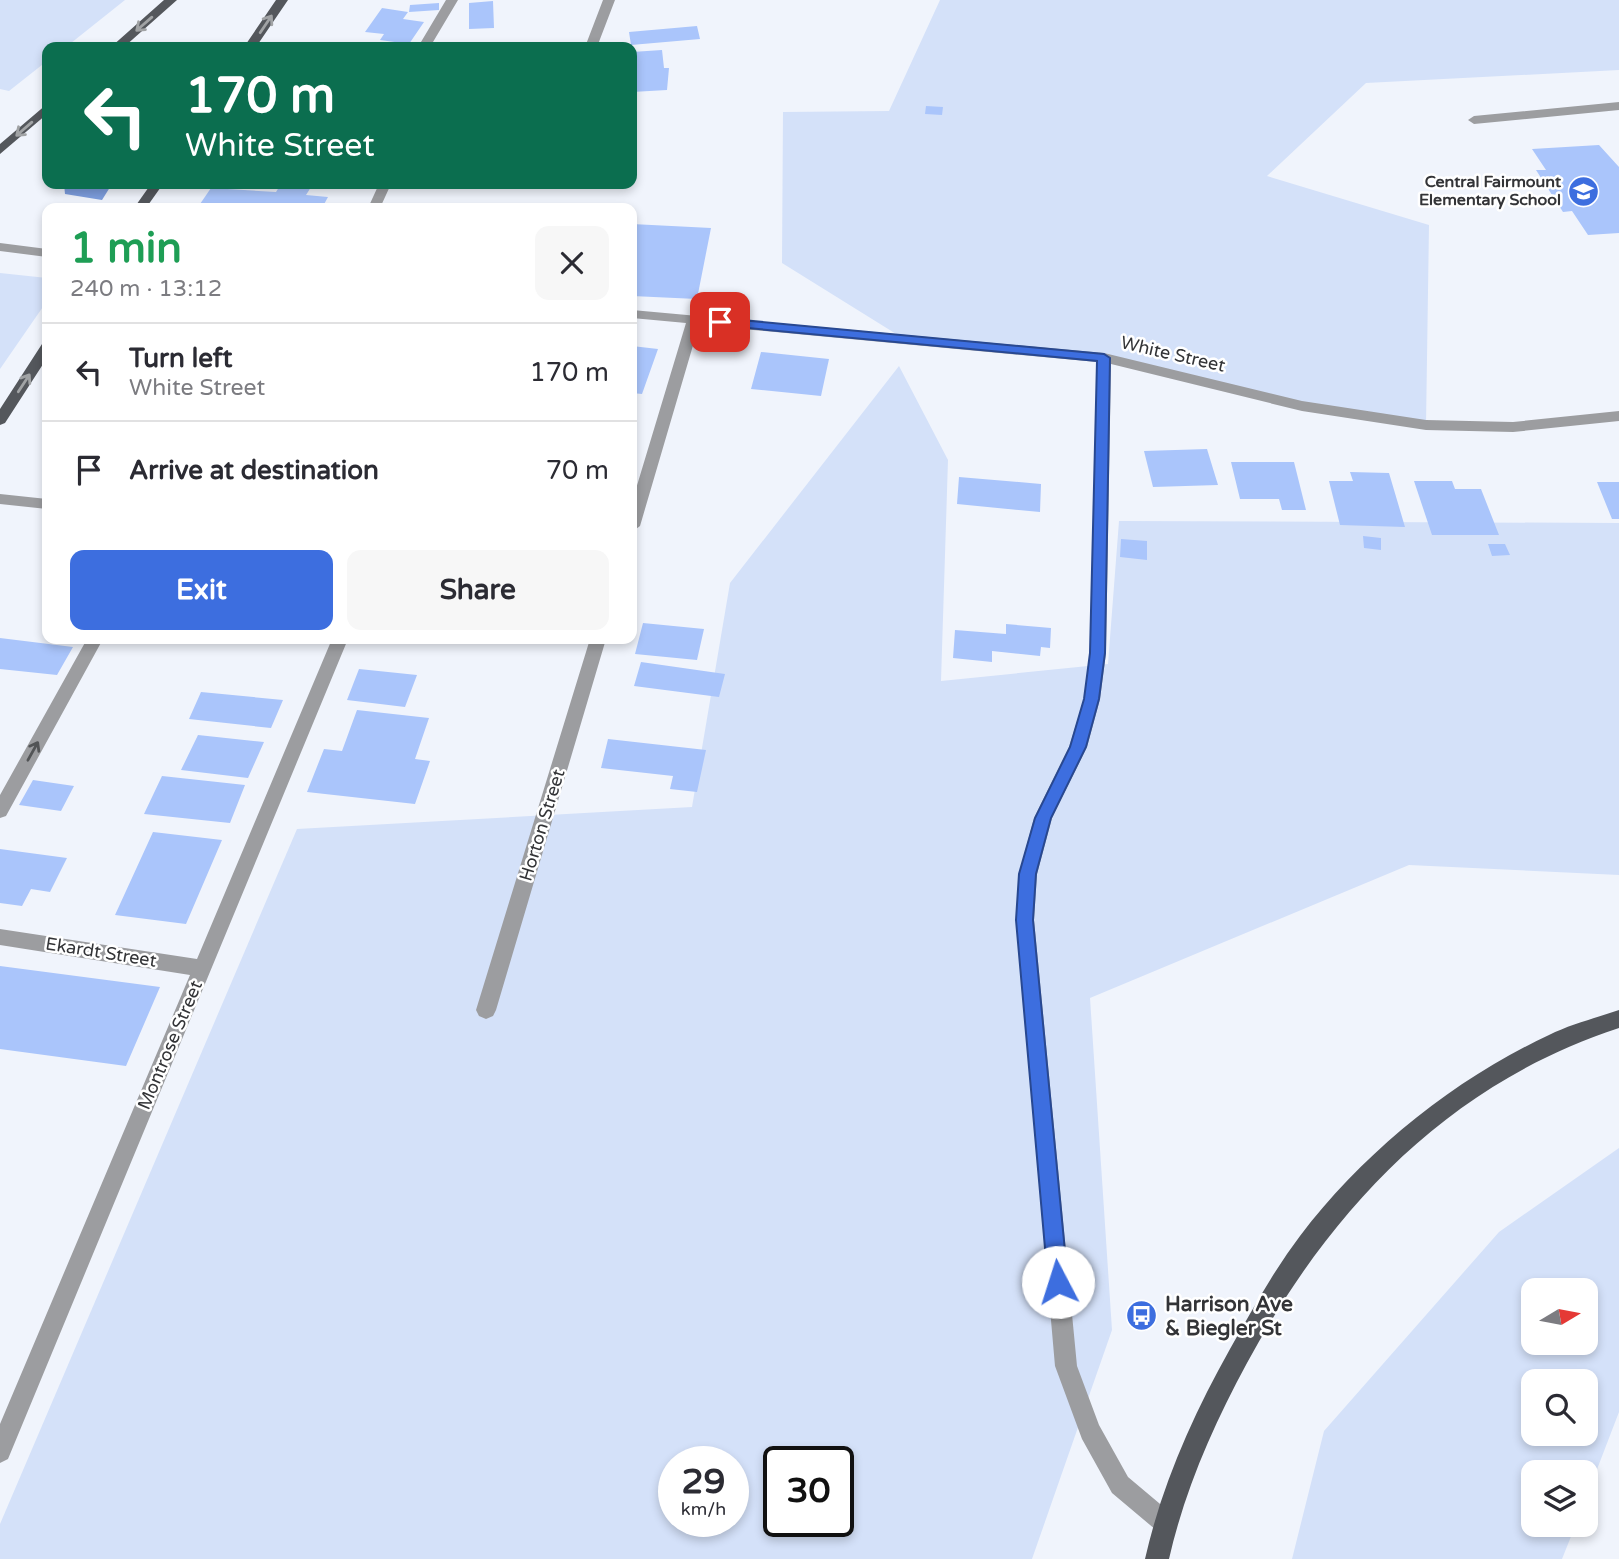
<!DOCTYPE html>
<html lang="en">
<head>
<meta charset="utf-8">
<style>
  :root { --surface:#fff; --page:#f7f7f7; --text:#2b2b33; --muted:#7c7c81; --line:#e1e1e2; --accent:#3d6edf }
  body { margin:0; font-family:"Varela Round",sans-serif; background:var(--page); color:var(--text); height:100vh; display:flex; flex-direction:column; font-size:26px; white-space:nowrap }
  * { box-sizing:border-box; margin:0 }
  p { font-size:23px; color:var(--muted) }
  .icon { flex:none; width:38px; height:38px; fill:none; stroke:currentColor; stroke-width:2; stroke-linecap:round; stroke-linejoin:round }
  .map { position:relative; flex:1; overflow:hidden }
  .sheet { position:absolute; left:42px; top:203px; width:595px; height:441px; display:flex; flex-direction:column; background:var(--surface); border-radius:14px; box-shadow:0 4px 10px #0003 }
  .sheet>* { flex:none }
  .hud { position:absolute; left:42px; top:42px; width:595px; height:147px; border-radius:14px; box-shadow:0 4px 10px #0003; background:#0b6e4f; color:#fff; overflow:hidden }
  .needle { width:46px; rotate:80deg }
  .fabs { position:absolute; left:1521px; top:1278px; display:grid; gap:14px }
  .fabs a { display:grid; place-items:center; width:77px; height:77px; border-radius:14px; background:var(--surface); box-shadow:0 4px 10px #0003; font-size:35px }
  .speed { position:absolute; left:658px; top:1446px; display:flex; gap:14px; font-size:35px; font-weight:700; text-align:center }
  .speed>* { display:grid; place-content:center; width:91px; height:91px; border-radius:50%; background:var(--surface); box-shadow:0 4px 10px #0003; line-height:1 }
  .speed small { font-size:18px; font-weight:400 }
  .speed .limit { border:4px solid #111; border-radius:10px; background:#fff; color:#111 }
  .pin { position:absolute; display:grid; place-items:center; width:60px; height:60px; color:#fff; margin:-30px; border-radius:14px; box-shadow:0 4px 10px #0006 }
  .me { position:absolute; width:77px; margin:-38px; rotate:355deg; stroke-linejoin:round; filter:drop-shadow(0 0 5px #0008) }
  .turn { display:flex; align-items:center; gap:24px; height:147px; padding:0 28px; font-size:32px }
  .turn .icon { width:91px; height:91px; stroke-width:2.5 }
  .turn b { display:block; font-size:49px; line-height:60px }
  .round { display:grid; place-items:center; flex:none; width:74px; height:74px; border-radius:14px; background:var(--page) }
  .overview { display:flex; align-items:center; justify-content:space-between; height:119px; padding:0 28px }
  h1 { font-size:42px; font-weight:700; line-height:52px; color:#1e9e55 }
  .button { display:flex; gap:14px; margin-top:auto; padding:14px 28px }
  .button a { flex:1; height:80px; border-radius:14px; background:var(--accent); color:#fff; font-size:28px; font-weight:700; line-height:80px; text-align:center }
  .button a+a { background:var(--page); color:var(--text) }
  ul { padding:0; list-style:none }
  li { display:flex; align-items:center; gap:21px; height:98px; padding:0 28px; border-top:2px solid var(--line) }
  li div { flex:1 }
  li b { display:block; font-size:26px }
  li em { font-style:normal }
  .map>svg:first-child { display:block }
  .green { fill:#d4e1f9; fill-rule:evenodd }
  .water { fill:#7d9ddd }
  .building { fill:#aac5fb }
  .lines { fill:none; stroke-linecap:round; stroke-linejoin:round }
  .minor { fill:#9c9da0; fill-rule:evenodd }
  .major { fill:#54575c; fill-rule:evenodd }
  .oneway { stroke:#a1a3a5 }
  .oneway2 { stroke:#525456 }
  .route { fill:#3d6edf; stroke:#284891; stroke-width:2 }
  .labels { text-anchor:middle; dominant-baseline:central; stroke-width:5; stroke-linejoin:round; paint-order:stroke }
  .far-poi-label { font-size:16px; font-weight:bold; fill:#333437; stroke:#fff; text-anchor:end }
  .street-label { font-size:18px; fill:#333437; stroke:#fff }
  .near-poi-label { font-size:21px; font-weight:bold; fill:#333437; stroke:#fff; text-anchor:start }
</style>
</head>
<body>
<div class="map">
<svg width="1619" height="1559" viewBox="0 0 1619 1559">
  <rect width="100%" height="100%" fill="#f0f4fc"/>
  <path class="green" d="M0,0H125L66,47H47V61L9,91L0,89Z
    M940,0H1619V70L1366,83L1267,176L1429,225L1426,425L1302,406L1104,358L901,337L782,263L783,112L889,111Z
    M0,273L47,278V301L0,369Z
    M899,366L948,460L941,681L1108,664L1119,521L1619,523V875L1409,865L1090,998L1112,1330L1032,1559H0V1524L297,829L692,807L730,583ZM674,1461H733V1521H674ZM779,1461H838V1521H779Z
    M1619,1148V1412L1586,1498V1472H1533V1524H1576L1562,1559H1292L1324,1431L1499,1232ZM1533,1290H1586V1342H1533ZM1533,1381H1586V1433H1533Z"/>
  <path class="water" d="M64,184H112L102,200L65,194Z"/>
  <path class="building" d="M493,1L494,28L469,29V3Z
    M439,3V10L409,12L410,5Z
    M382,8L408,12L403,19L424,22L409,44L380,40L384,34L365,32Z
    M697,26L700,39L631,45L629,32Z
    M662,50L664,68H669L667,90L632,92V52Z
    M926,106L943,107L942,115L925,114Z
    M1599,145L1619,167V233L1588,235L1572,211L1563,212L1536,170H1546L1532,149Z
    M281,184H313L306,195L328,197L322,208H206L208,205L200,204L211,188L276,192Z
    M632,224L711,228L697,299L632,296Z
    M632,346L658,349L642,394L632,393Z
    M761,352L829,359L821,396L751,389Z
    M1207,449L1218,485L1153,487L1144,451Z
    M1231,462H1294L1306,510H1282L1279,499H1240Z
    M1350,472L1389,473L1405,527L1340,525L1329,481H1353Z
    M959,477L1041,484L1040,512L957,504Z
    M1414,481H1452L1455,489H1481L1499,535H1432Z
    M1597,482H1619V519H1612Z
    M1363,536L1381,538V550L1364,548Z
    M1121,539L1147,541V560L1120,557Z
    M1488,544H1505L1510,555L1492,556Z
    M643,623L704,629L697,660L635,654Z
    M1006,624L1051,628L1050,648L1041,647L1040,656L992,651V662L953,658L955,630L1006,634Z
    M0,638L73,647L57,675L0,669Z
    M641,662L725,674L719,697L634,686Z
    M359,669L417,675L405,707L347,700Z
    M201,692L283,700L271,728L189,719Z
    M357,710L429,718L415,759L430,761L415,804L307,792L324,749L342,751Z
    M198,735L264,742L248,778L181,770Z
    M608,739L706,750L697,792L670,789L673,776L601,768Z
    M162,776L245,785L230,823L144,814Z
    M33,780L74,786L61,811L19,805Z
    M153,832L222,840L186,924L115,915Z
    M0,849L67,858L50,892L31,889L22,906L0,903Z
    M0,966L160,987L126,1066L0,1049Z"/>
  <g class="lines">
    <path class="minor" d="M446,0H458L430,47H418Z
      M603,0H615L597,47H585Z
      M1619,102V110L1474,124L1468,120L1474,116Z
      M379,184H391L380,208H368Z
      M0,243L47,249V257L0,251Z
      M632,310L1104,353L1302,401L1426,420L1513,422L1619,411V421L1513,432L1426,430L1302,411L1111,364L1106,653L1100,699L1087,747L1052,818L1037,874L1034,920L1077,1366L1099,1425L1128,1477L1172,1514L1176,1522L1172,1530L1164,1534L1156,1530L1112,1493L1082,1439L1055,1366L1016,920L1019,874L1034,818L1069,747L1084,699L1090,653L1097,362L699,325L640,526L632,532V502L686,323L632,318Z
      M0,494L47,499V509L0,504Z
      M87,639H103L6,816L0,818V795Z
      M332,639H348L8,1459L0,1463V1424L190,975L0,945V929L197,959Z
      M590,639H606L496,1010L493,1016L486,1019L479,1016L476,1010Z"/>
    <path class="major" d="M164,0H177L124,47H111Z
      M276,0H288L256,47H244Z
      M47,104V114L0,154V144Z
      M151,184H163L146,208H134Z
      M47,343V358L5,423L0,425V409L42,344Z
      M1619,1010V1028C1448,1084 1331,1208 1247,1363C1213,1426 1185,1489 1169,1559H1145C1162,1484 1193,1415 1230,1349C1252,1310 1273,1272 1300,1236C1364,1152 1453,1080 1549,1035C1571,1024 1596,1018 1619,1010Z"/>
  </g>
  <defs><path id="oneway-shaft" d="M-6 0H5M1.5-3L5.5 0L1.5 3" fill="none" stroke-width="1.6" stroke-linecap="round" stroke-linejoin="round" transform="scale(1.75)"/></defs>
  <g class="oneway">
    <use href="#oneway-shaft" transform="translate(144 24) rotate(139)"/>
    <use href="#oneway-shaft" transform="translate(266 24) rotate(-56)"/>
    <use href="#oneway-shaft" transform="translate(24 129) rotate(139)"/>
    <use href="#oneway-shaft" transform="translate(24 383) rotate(-57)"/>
  </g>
  <use class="oneway2" href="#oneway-shaft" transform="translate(33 751) rotate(-61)"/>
  <path class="route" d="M720,318L1104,354L1110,358L1105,653L1099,699L1086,747L1051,818L1036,874L1033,920L1068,1282L1065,1289L1058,1292L1051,1289L1048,1282L1016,920L1019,874L1035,818L1070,747L1084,699L1090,653L1097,361L715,325V320Z"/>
  <defs>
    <symbol id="school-disc" viewBox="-11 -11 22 22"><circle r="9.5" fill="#3d6edf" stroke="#fff"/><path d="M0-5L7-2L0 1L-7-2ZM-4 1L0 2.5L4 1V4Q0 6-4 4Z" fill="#fff"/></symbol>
    <symbol id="bus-disc" viewBox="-11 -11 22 22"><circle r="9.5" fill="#3d6edf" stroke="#fff"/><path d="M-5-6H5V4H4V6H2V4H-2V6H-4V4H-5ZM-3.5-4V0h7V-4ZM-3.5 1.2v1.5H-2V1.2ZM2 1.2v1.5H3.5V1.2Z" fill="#fff"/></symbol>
  </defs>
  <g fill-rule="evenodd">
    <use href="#school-disc" x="1566" y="174" width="35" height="35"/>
    <use href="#bus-disc" x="1124" y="1298" width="35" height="35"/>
  </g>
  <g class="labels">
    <g class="far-poi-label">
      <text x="1561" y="182">Central Fairmount<tspan x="1561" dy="18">Elementary School</tspan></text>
    </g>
    <g class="street-label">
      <text transform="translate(1173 354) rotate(13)">White Street</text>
      <text transform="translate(542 825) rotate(-73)">Horton Street</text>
      <text transform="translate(101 952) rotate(9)">Ekardt Street</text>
      <text transform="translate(170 1045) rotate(-67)">Montrose Street</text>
    </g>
    <g class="near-poi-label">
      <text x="1165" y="1304">Harrison Ave<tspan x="1165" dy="24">&amp; Biegler St</tspan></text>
    </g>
  </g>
</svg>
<div class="fabs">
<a><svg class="needle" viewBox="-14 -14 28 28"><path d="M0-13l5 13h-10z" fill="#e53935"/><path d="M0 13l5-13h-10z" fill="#7c7c81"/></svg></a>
<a><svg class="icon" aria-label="search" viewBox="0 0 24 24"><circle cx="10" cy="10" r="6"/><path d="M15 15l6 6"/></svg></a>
<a><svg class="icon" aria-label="layers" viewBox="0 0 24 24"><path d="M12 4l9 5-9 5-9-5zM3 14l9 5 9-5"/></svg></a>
</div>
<div class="speed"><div>29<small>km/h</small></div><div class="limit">30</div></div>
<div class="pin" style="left:720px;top:322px;background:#d93025"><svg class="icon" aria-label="arrive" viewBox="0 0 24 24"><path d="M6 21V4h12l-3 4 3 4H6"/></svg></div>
<svg class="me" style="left:1058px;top:1282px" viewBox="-20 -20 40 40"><circle r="19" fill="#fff"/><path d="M0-13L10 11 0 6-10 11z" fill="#3d6edf"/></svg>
<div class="hud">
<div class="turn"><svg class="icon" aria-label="left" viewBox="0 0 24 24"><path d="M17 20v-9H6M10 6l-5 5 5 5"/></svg><div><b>170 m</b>White Street</div></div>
</div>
<section class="sheet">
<div class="overview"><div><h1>1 min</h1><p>240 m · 13:12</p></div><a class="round"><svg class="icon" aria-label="close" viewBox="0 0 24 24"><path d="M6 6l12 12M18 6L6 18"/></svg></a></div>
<ul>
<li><svg class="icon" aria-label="left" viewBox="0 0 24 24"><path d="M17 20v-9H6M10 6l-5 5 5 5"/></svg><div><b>Turn left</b><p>White Street</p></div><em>170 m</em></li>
<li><svg class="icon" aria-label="arrive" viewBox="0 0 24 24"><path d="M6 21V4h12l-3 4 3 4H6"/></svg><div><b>Arrive at destination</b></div><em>70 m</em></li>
</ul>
<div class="button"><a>Exit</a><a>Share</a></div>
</section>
</div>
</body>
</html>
